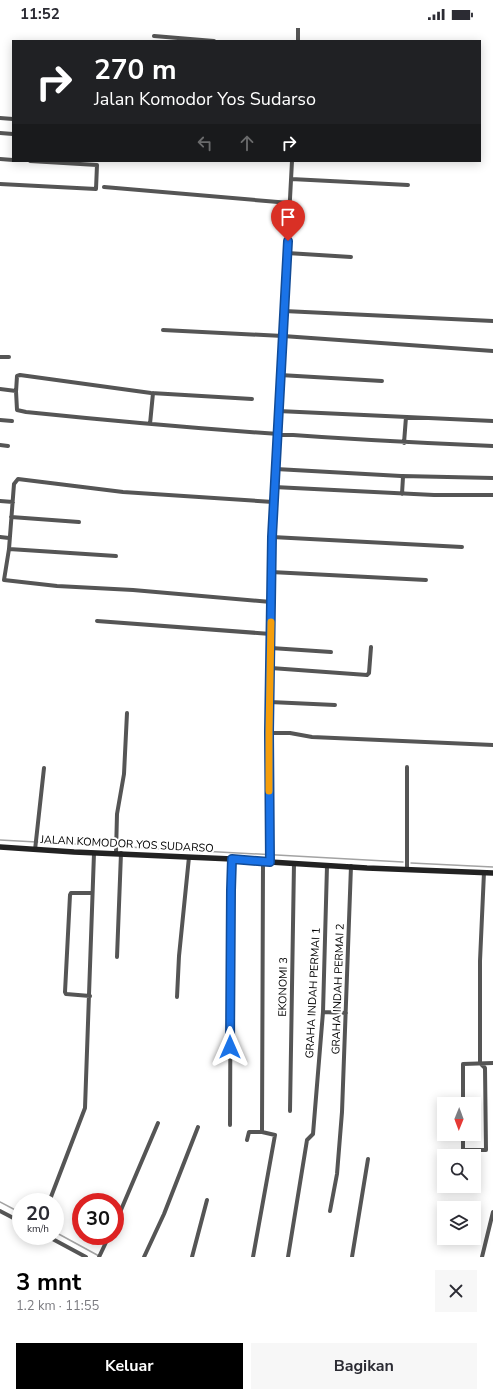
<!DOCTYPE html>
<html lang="id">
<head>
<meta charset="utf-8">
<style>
  :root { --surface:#fff; --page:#f7f7f7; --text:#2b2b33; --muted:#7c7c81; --accent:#000 }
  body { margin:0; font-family:"Nunito Sans",sans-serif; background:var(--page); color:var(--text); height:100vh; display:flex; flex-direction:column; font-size:15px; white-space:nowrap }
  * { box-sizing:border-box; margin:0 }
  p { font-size:13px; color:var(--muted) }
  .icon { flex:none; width:22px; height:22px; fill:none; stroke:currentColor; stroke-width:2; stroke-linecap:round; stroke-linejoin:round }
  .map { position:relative; height:1229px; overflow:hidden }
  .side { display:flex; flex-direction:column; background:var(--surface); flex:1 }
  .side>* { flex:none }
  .guide { position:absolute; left:12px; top:12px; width:469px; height:122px; border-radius:0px; box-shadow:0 2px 10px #0003; background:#202124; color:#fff; overflow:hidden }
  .needle { width:26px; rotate:181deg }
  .controls { position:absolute; left:437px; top:1069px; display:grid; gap:8px }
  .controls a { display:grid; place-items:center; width:44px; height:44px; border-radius:0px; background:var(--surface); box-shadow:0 2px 10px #0003; font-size:20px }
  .speed { position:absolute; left:12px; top:1165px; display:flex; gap:8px; font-size:20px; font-weight:700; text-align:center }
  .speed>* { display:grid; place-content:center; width:52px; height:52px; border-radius:50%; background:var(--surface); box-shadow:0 2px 10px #0003; line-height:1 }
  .speed small { font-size:10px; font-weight:400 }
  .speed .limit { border:6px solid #d22; background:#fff; color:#111 }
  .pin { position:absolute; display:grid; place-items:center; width:34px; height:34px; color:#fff; margin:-41px -17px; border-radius:50% 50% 50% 0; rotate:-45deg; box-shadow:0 0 4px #0007 }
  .pin .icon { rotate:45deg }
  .me { position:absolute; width:44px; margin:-22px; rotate:0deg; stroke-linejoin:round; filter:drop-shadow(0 0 3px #0008) }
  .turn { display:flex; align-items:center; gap:14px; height:84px; padding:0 16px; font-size:18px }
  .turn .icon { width:52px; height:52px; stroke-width:2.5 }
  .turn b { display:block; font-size:28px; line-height:34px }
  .lanes { display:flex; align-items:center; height:38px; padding:0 16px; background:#0003; justify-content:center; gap:20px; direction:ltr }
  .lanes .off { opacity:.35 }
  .round { display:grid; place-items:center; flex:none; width:42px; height:42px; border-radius:0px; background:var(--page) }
  .head { display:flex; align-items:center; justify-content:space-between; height:68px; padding:0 16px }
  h1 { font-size:24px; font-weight:700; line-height:30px; color:var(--accent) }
  .action { display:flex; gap:8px; margin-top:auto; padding:8px 16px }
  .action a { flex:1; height:46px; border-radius:0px; background:var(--accent); color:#fff; font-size:16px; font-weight:700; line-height:46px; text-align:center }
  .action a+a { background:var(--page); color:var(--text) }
  .status { display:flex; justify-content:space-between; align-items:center; height:28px; padding:0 20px; background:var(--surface); direction:ltr }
  .status svg { height:11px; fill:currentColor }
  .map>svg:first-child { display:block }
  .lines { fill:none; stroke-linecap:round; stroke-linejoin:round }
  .stream { stroke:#a3a3a3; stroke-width:1.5 }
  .street { stroke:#555; stroke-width:4 }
  .secondary { stroke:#222; stroke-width:5.5 }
  .route-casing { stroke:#114b97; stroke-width:10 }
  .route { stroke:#1a73e8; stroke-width:7 }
  .slow { stroke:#f59e0b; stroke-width:7 }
  .labels { text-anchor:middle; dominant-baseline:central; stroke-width:4; stroke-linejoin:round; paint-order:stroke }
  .street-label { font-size:11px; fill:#000; stroke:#fff }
</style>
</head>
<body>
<div class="status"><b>11:52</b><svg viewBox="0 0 49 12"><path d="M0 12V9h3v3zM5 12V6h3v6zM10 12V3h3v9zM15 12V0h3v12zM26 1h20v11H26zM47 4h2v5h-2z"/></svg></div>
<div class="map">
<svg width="493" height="1229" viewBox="0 0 493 1229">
  <rect width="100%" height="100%" fill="#fff"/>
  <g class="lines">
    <path class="stream" d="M0,812L403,834
      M411,835L493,839
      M0,1174L21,1185
      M55,1204L99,1228"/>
    <path class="street" d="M154,8L214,13
      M298,13V0
      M0,90L13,91
      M0,105L13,106
      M0,131L13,132
      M291,151L408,157
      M0,156L96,161L97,137L30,133
      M104,159L290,175
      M287,225L351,229
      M284,283L493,293
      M163,302L283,308L493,323
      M0,329H9
      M280,347L382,353
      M0,361L16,363L17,382L26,384C181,400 337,412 493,418
      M16,364L17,348L20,347L151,365L252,371
      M278,383L493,393
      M0,392L12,393
      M150,396L153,365
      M404,415L406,389
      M0,417L8,418
      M276,441L401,448L403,449L402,466
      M402,448L493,450
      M274,459L434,467H493
      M0,473L13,474
      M11,489L79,494
      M0,509L9,510
      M272,509L462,519
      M9,521L116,528
      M271,544L426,552
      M271,574L133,562L57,558L4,552L9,521L14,456L18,451L123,464L273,474
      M97,593L271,606
      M271,620L331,624
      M271,640L367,647L369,645L371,619
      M270,674L335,677
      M269,705H290L312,709L493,717
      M35,822L44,740
      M116,825L117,786L124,746L127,685
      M270,834L269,705L272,509L292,133
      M407,841V739
      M117,929L121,825
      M90,968L66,966L65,964L70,867L71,865H92
      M177,969L179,928L189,829
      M323,984L346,985
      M463,1076V1036L493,1035
      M290,1083L294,835
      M230,1097L231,862L232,831
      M463,1106V1122H486L485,1040L480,1035V933L484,844
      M247,1112L249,1104H262
      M49,1174L85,1080L94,825
      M0,1183L21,1194
      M330,1183L337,1146L342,1084L351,838
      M115,1196L158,1095
      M47,1208L86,1229
      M99,1229L109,1208
      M144,1229L164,1186L198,1099
      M192,1229L207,1172
      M253,1229L275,1107L262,1104L263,834
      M288,1229L307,1112L313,1106L323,984L327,838
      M352,1229L368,1131
      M482,1229L493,1184"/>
    <path class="secondary" d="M0,819L74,824L232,831L270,834L367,840L493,845"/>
  </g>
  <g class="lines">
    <defs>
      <path id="route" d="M230,1019L231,862L232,831L270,834L269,704L272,509L288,213"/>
    </defs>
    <use href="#route" class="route-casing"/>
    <use href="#route" class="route"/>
    <path class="slow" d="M269,763V704L271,594"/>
  </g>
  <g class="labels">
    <g class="street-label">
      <text transform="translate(127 816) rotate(3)">JALAN KOMODOR YOS SUDARSO</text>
      <text transform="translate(283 959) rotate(-89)">EKONOMI 3</text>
      <text transform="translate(338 961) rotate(-88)">GRAHA INDAH PERMAI 2</text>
      <text transform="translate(313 965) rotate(-87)">GRAHA INDAH PERMAI 1</text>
    </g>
  </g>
</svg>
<div class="controls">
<a><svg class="needle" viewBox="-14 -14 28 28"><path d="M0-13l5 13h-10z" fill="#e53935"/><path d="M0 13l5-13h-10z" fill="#7c7c81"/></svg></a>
<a><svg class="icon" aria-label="search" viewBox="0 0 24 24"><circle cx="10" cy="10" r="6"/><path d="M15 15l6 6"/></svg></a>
<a><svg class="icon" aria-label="layers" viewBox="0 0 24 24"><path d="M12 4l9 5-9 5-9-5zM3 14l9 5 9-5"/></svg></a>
</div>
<div class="speed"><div>20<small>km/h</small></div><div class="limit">30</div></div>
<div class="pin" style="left:288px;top:213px;background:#d93025"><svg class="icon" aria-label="arrive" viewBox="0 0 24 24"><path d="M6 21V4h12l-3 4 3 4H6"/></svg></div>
<svg class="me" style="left:230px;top:1019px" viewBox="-20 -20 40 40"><path d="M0-17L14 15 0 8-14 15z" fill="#1a73e8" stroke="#fff" stroke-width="4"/></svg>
<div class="guide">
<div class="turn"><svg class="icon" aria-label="right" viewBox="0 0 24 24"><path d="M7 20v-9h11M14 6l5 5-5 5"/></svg><div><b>270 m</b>Jalan Komodor Yos Sudarso</div></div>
<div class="lanes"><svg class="icon off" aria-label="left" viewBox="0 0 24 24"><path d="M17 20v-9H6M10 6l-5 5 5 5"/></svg><svg class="icon off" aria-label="ahead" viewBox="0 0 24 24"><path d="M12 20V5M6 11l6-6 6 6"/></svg><svg class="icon" aria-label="right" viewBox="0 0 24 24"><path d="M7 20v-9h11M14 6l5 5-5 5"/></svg></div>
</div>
</div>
<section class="side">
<div class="head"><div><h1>3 mnt</h1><p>1.2 km · 11:55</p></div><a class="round"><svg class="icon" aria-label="close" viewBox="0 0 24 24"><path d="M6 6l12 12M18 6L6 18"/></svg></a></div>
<div class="action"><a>Keluar</a><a>Bagikan</a></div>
</section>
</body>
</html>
